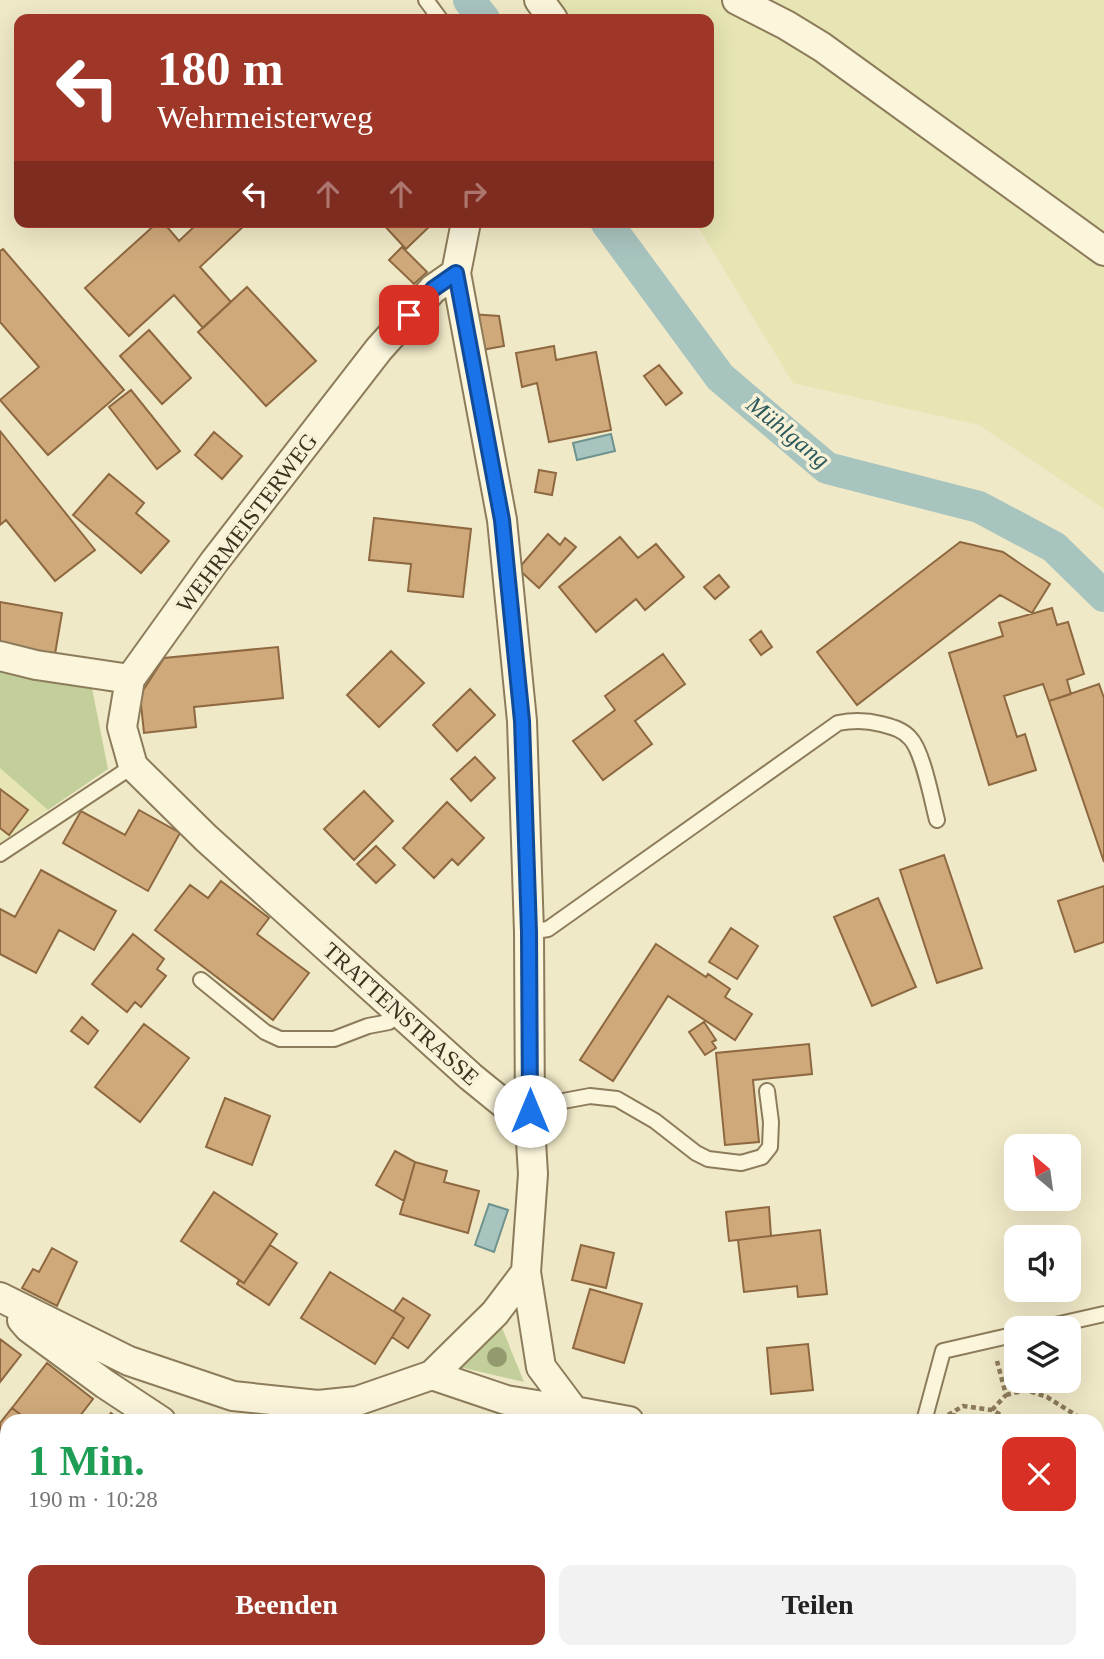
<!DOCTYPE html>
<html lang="de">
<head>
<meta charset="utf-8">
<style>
  :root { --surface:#fff; --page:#f2f2f2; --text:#222; --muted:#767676; --accent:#9f3728 }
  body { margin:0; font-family:Georgia,serif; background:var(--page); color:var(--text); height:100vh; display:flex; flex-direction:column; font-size:26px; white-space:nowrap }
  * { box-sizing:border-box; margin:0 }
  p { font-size:23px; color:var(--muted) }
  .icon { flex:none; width:38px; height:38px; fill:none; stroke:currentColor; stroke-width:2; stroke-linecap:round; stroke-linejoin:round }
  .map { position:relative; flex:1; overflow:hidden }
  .drawer { position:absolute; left:0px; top:1414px; width:1104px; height:245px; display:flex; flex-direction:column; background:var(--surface); border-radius:21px 21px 0 0; box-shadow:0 7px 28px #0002 }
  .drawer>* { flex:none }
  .guide { position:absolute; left:14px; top:14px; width:700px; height:214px; border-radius:14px; box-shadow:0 7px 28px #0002; background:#9f3728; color:#fff; overflow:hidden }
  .needle { width:46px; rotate:331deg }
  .fabs { position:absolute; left:1004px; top:1134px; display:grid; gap:14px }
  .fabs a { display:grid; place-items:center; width:77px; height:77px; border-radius:14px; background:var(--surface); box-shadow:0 7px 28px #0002; font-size:35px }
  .pin { position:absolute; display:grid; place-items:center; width:60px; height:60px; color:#fff; margin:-30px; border-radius:14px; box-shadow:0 4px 10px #0006 }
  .me { position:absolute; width:77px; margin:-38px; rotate:0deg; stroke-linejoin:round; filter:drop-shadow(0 0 5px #0008) }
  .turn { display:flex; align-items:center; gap:24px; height:147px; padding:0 28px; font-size:32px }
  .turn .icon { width:91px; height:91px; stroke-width:2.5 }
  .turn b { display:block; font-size:49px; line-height:60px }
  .lanes { display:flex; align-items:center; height:66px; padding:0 28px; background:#0003; justify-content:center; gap:35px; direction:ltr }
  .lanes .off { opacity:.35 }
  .round { display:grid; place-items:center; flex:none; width:74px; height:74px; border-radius:14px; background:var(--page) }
  .headline { display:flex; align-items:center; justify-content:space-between; height:119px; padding:0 28px }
  h1 { font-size:42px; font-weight:600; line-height:52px; color:#1e9e55 }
  .action { display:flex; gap:14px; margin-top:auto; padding:14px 28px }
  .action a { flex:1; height:80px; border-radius:14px; background:var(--accent); color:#fff; font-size:28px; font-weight:600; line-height:80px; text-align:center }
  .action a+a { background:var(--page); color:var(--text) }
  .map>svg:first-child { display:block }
  .farmland { fill:#e6e5b3 }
  .green { fill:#c2cf9a }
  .water { fill:#a8c4bf; stroke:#6e938f; stroke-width:2 }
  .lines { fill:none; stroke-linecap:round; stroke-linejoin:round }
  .canal { stroke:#a8c4bf; stroke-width:32 }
  .building { fill:#d0a97b; stroke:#8d6840; stroke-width:2 }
  .service-casing { stroke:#8d7c5b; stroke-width:18 }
  .minor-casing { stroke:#8d7c5b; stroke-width:32 }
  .path { stroke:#8d7c5b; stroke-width:4.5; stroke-dasharray:5 3.5; stroke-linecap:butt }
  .service { stroke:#faf5db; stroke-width:14 }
  .minor { stroke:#faf5db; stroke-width:28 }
  .tree { fill:#929a6e }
  .route-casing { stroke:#114b97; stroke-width:18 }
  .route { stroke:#1a73e8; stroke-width:12 }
  .labels { text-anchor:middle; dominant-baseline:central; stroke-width:7; stroke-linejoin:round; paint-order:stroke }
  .street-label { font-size:23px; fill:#3d311f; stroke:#f7f2d7 }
  .water-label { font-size:24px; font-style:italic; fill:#2e5a5d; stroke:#f7f2d7 }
</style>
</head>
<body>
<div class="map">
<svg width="1104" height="1659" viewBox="0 0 1104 1659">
  <rect width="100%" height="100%" fill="#f0e9c7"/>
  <path class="farmland" d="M549,0H1104V509L979,425L793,383L695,222H709V19H566Z
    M0,768L48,810L0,843Z"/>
  <path class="green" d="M0,663L91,683L108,769L48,810L0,768Z
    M500,1323L524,1382L455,1366Z"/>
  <path class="water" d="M611,434L615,451L577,460L573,443Z
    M489,1204L508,1210L494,1252L475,1245Z"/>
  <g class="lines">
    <path class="canal" d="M469,0L484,19
      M606,222L720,377L827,468L979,507L1054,547L1104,596"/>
  </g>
  <path class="building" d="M158,222H163L179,241L199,222H244L246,224L200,267L231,302L203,328L174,295L129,336L85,288Z
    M381,222H434L406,249Z
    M402,247L427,272L414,284L389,260Z
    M3,249L124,390L48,455L0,400L39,367L0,322V251Z
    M247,287L316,361L266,406L198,332Z
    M470,314L499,316L504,346L476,351Z
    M149,330L191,378L162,404L120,356Z
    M554,346L556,360L596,352L611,430L549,442L537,383L522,387L516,353Z
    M659,365L682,393L666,405L644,376Z
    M131,390L180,451L157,469L109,407Z
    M0,431L95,550L55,581L6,520L0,525Z
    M214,432L242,456L222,479L195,455Z
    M539,470L556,473L552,495L535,492Z
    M109,474L144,503L136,513L169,541L141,573L73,515Z
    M374,518L471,529L463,597L408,591L411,564L369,560Z
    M548,534L560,545L565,538L576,547L539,588L518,569Z
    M620,537L638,558L656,544L684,577L645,610L636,599L596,632L559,587Z
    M960,542L1003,552L1050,584L1032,613L1000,595L857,705L817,652Z
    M719,575L729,587L715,599L704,587Z
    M0,602L62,613L55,654L0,643Z
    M1052,608L1057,625L1068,622L1084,674L1067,680L1071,694L1049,701L1043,684L1004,696L1017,737L1025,734L1036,770L989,785L949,653L1003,636L999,623Z
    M761,631L772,647L761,655L750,640Z
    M278,647L283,698L194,707L196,727L144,733L140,695L164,658Z
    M391,651L424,683L379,727L347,695Z
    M663,654L685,684L635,721L652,744L603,780L573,741L615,710L605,696Z
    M1099,684L1104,698V862L1049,701Z
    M470,689L495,715L457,751L433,725Z
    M475,757L495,778L471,801L451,779Z
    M0,789L28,810L9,835L0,828Z
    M364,791L393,821L354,860L324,829Z
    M447,802L484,838L458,865L452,859L434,878L403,848Z
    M139,810L180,833L148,891L63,843L81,811L125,835Z
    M376,846L395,865L376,883L357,864Z
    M944,855L982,968L937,983L900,870Z
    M41,870L116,911L94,950L59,930L36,973L0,954V909L15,917Z
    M221,881L269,918L257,934L309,973L273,1020L155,930L190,885L208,898Z
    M1104,886V942L1075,952L1058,901Z
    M878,898L916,987L872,1006L834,917Z
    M731,928L758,946L737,979L709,962Z
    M133,934L164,959L157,969L166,976L141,1007L135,1002L127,1012L92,984Z
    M656,944L706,977L708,974L730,989L725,997L752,1014L735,1040L668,996L613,1081L580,1060Z
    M82,1017L98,1031L88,1044L71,1031Z
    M704,1022L716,1040L712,1042L716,1048L705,1055L689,1032Z
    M144,1024L189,1058L140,1122L95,1087Z
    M809,1044L812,1074L753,1080L759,1142L725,1145L716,1053Z
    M225,1098L270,1116L252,1165L206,1147Z
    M395,1151L415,1162L404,1201L376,1185Z
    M415,1162L447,1171L444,1182L479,1191L468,1233L400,1214Z
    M214,1192L277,1234L244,1283L181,1241Z
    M769,1207L771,1236L729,1241L726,1212Z
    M820,1230L827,1294L798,1297L797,1286L744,1292L738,1240Z
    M270,1245L297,1263L269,1305L237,1284L239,1280L244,1283Z
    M581,1245L614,1253L606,1288L572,1280Z
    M52,1248L77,1262L57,1306L22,1288L33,1269L39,1272Z
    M330,1272L404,1318L375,1364L301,1318Z
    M590,1289L642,1304L624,1363L573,1348Z
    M403,1298L430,1315L408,1348L392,1337L404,1318L394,1311Z
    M0,1339L21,1355L0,1382Z
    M808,1344L813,1390L771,1394L767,1348Z
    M47,1363L93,1399L76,1421H29L12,1408Z
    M12,1408L29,1421H7V1470L0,1479L7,1484V1496L0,1505V1423Z
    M111,1413L121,1421H105Z
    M954,1414L968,1421H951Z
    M7,1557V1591L0,1586V1567Z
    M0,1586L7,1591V1614L0,1623Z
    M1097,1644L1104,1650V1655L1101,1659H1034L1026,1652H1097Z
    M291,1652H351L354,1654L350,1659H286Z
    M769,1652H821V1659H769Z"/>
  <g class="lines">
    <defs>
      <path id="service" d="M426,0L440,19
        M0,854L133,766
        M529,932L548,929L838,723C853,720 866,720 881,724C892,727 902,729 910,738C923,751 932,801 937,820
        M201,980L265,1032L280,1039H334L368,1026L389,1022L397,1011
        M530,1111L558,1102L590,1096L617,1099L655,1121L696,1153L708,1159L741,1163L762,1157L770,1147L771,1122L767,1091
        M1042,1328L1104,1314
        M924,1421L943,1351L1017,1334"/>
      <path id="minor" d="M539,0L553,19
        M737,0L786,25L822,47L1104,251
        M456,273L433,289L379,349L214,562L130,679L122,727L133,766L206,838L471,1077L530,1125
        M0,656L36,665L130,679
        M526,1272L541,1367L574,1411L629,1421
        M0,1297L129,1361L233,1396L318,1405L357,1401L432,1375L495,1313L526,1272L533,1174L530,1125L529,932L522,721L502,520L456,273L466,222
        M22,1320L29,1328L105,1384L161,1421
        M432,1375L506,1400L574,1411
        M425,1652L437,1659
        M937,1659L938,1652"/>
    </defs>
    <use href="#service" class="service-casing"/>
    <use href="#minor" class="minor-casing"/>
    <path class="path" d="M1006,1395L1026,1390L1047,1397L1085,1421
      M992,1410L1006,1395L997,1361
      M948,1415L963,1406L992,1410L1012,1421
      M1097,1429L1104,1430
      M1097,1473L1100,1478L1097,1494
      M1097,1550L1104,1557
      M1097,1605L1104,1612"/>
    <use href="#service" class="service"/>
    <use href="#minor" class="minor"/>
  </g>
  <circle class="tree" cx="497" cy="1357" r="10"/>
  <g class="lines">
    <defs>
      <path id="route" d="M409,315L433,289L456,273L502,520L522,721L529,932L530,1111"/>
    </defs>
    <use href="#route" class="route-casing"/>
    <use href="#route" class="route"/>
  </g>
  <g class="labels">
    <g class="street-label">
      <text transform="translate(247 523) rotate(-53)">WEHRMEISTERWEG</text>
      <text transform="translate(401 1014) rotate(42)">TRATTENSTRASSE</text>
    </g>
    <g class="water-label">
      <text transform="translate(788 432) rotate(39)">Mühlgang</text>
    </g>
  </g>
</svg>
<div class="fabs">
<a><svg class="needle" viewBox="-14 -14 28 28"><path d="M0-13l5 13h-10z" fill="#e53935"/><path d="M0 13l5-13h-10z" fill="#767676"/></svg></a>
<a><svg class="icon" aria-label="sound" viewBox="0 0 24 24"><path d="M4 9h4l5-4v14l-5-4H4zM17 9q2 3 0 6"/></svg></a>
<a><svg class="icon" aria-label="layers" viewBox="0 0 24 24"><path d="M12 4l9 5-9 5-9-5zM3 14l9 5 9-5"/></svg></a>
</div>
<div class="pin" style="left:409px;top:315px;background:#d93025"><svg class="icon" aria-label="arrive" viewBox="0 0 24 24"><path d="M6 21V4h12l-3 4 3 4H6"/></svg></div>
<svg class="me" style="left:530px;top:1111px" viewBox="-20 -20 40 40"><circle r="19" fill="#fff"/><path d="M0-13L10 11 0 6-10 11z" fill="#1a73e8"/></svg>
<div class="guide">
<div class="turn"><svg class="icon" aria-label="left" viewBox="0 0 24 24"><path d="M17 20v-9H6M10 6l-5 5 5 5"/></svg><div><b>180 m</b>Wehrmeisterweg</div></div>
<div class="lanes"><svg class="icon" aria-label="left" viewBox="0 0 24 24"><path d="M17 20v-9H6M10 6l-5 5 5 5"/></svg><svg class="icon off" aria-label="ahead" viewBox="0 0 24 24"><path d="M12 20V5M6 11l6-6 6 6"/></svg><svg class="icon off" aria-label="ahead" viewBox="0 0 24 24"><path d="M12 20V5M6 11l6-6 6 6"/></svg><svg class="icon off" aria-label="right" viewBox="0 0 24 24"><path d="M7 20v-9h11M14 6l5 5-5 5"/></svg></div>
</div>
<section class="drawer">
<div class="headline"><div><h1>1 Min.</h1><p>190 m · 10:28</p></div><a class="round" style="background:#d93025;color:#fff"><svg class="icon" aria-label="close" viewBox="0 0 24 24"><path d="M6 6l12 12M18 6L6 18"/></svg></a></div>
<div class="action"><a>Beenden</a><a>Teilen</a></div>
</section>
</div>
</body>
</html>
